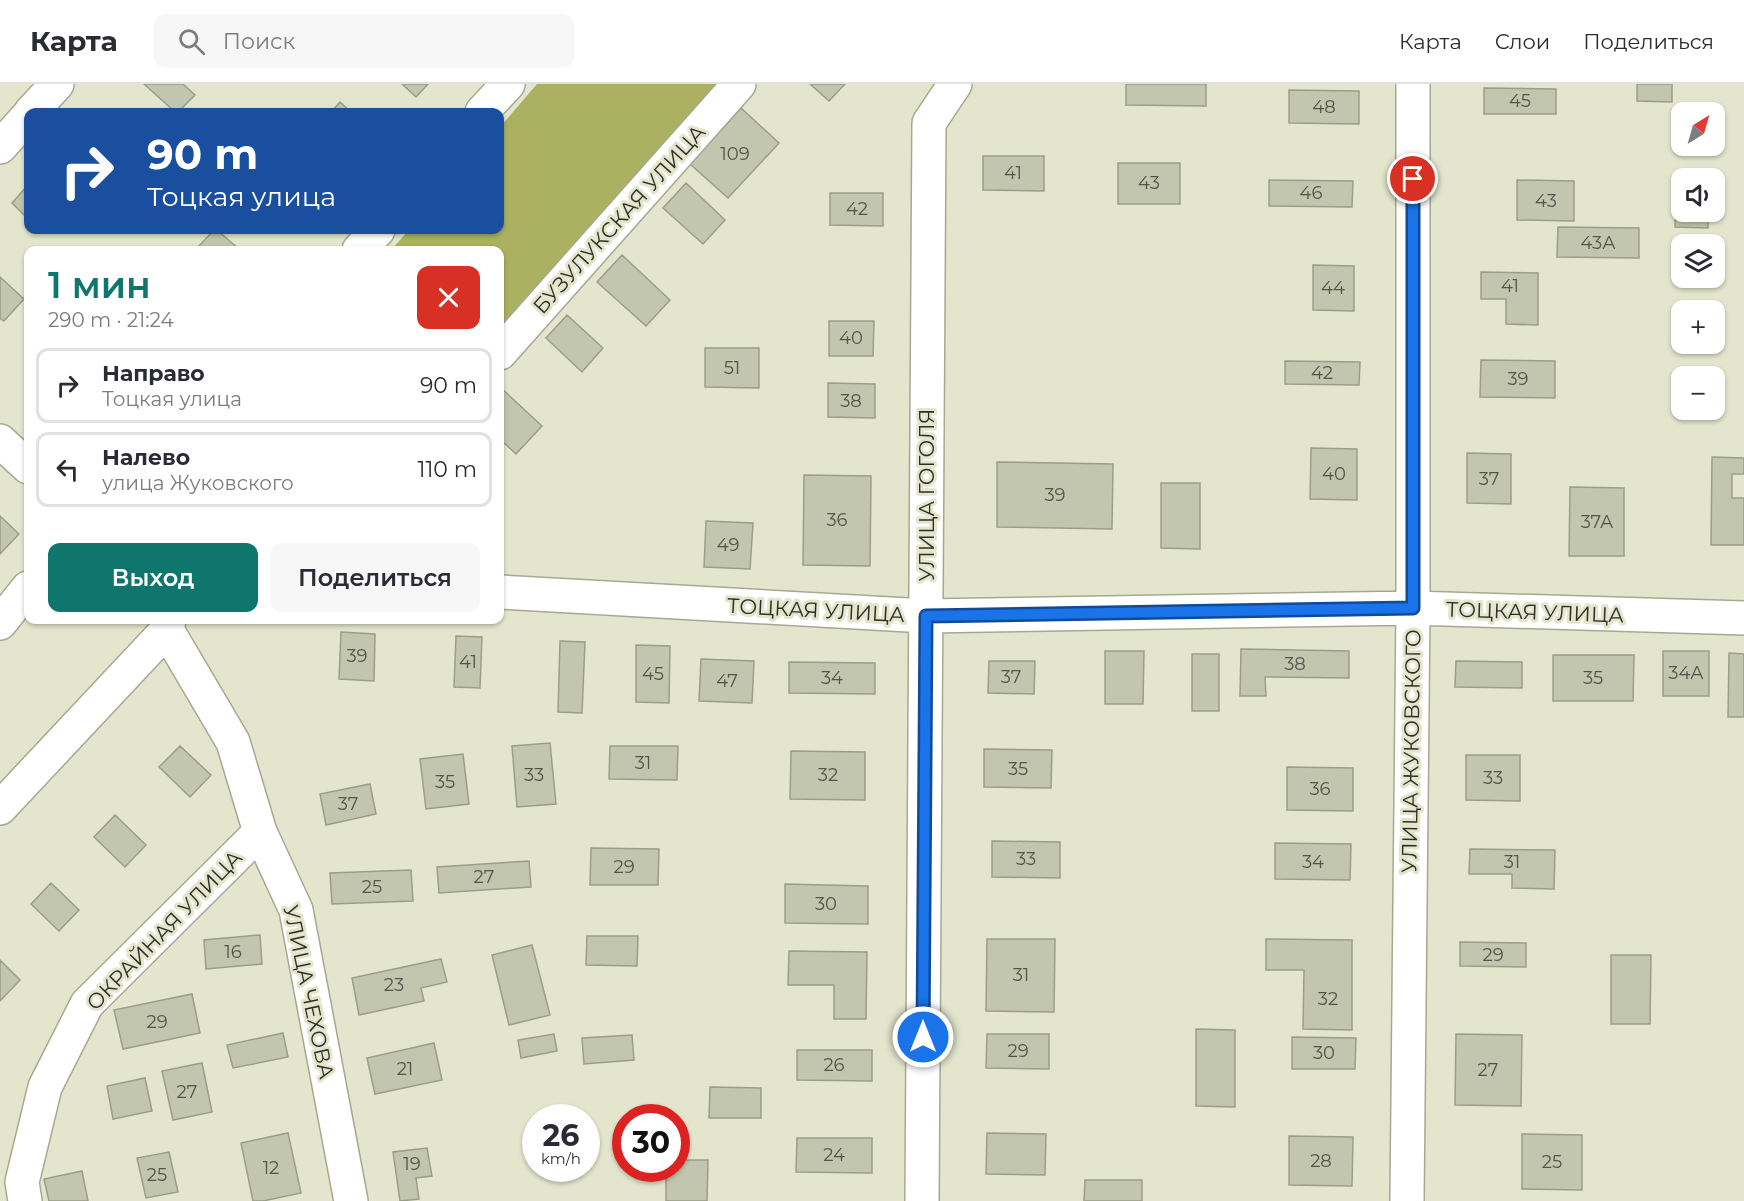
<!DOCTYPE html>
<html lang="ru">
<head>
<meta charset="utf-8">
<style>
  :root { --surface:#fff; --page:#f7f7f7; --text:#2b2b33; --muted:#7c7c81; --line:#e1e1e2; --accent:#0f766e }
  body { margin:0; font-family:Montserrat,sans-serif; background:var(--page); color:var(--text); height:100vh; display:flex; flex-direction:column; font-size:22px; white-space:nowrap }
  * { box-sizing:border-box; margin:0 }
  p { font-size:20px; color:var(--muted) }
  .icon { flex:none; width:33px; height:33px; fill:none; stroke:currentColor; stroke-width:2; stroke-linecap:round; stroke-linejoin:round }
  .map { position:relative; flex:1; overflow:hidden }
  .panel { position:absolute; left:24px; top:162px; width:480px; height:378px; display:flex; flex-direction:column; background:var(--surface); border-radius:12px; box-shadow:0 2px 4px #0004 }
  .panel>* { flex:none }
  .banner { position:absolute; left:24px; top:24px; width:480px; height:126px; border-radius:12px; box-shadow:0 2px 4px #0004; background:#1a4fa0; color:#fff; overflow:hidden }
  .needle { width:39px; rotate:37deg }
  .fabs { position:absolute; left:1671px; top:18px; display:grid; gap:12px }
  .fabs a { display:grid; place-items:center; width:54px; height:54px; border-radius:12px; background:var(--surface); box-shadow:0 2px 4px #0004; font-size:30px }
  .speed { position:absolute; left:522px; top:1020px; display:flex; gap:12px; font-size:30px; font-weight:700; text-align:center }
  .speed>* { display:grid; place-content:center; width:78px; height:78px; border-radius:50%; background:var(--surface); box-shadow:0 2px 4px #0004; line-height:1 }
  .speed small { font-size:15px; font-weight:400 }
  .speed .limit { border:9px solid #d22; background:#fff; color:#111 }
  .pin { position:absolute; display:grid; place-items:center; width:51px; height:51px; color:#fff; margin:-26px; border:3px solid #fff; border-radius:50%; box-shadow:0 2px 6px #0007 }
  .me { position:absolute; width:66px; margin:-33px; rotate:0deg; stroke-linejoin:round; filter:drop-shadow(0 0 4px #0008) }
  .turn { display:flex; align-items:center; gap:21px; height:126px; padding:0 24px; font-size:27px }
  .turn .icon { width:78px; height:78px; stroke-width:2.5 }
  .turn b { display:block; font-size:42px; line-height:51px }
  .round { display:grid; place-items:center; flex:none; width:63px; height:63px; border-radius:12px; background:var(--page) }
  .overview { display:flex; align-items:center; justify-content:space-between; height:102px; padding:0 24px }
  h1 { font-size:36px; font-weight:600; line-height:45px; color:var(--accent) }
  .action { display:flex; gap:12px; margin-top:auto; padding:12px 24px }
  .action a { flex:1; height:69px; border-radius:12px; background:var(--accent); color:#fff; font-size:24px; font-weight:600; line-height:69px; text-align:center }
  .action a+a { background:var(--page); color:var(--text) }
  ul { padding:0; list-style:none }
  li { display:flex; align-items:center; gap:18px; height:75px; margin:0 12px 9px; padding:0 12px; border:3px solid var(--line); border-radius:12px }
  li div { flex:1 }
  li b { display:block; font-size:22px }
  li em { font-style:normal }
  header { display:flex; align-items:center; gap:36px; box-sizing:border-box; height:84px; padding:0 30px; background:var(--surface); border-bottom:2px solid var(--line) }
  header strong { font-size:28px }
  nav { display:flex; gap:33px; margin-inline-start:auto; font-size:21px }
  .search { width:420px; height:54px; background:var(--page); display:flex; align-items:center; gap:15px; box-sizing:border-box; padding:0 21px; border-radius:12px; color:var(--muted); font-size:22px }
  .map>svg:first-child { display:block }
  .forest { fill:#abb160 }
  .building { fill:#c3c6ae; stroke:#9b9e86; stroke-width:1.5 }
  .lines { fill:none; stroke-linecap:round; stroke-linejoin:round }
  .street-casing { stroke:#a6a991; stroke-width:36 }
  .street { stroke:#fff; stroke-width:33 }
  .route-casing { stroke:#114b97; stroke-width:15 }
  .route { stroke:#1a73e8; stroke-width:10 }
  .labels { text-anchor:middle; dominant-baseline:central; stroke-width:6; stroke-linejoin:round; paint-order:stroke }
  .number-label { font-size:18px; fill:#535548 }
  .street-label { font-size:21px; fill:#2e2f26; stroke:#e3e6cd }
</style>
</head>
<body>
<header>
<strong>Карта</strong>
<div class="search"><svg class="icon" aria-label="search" viewBox="0 0 24 24"><circle cx="10" cy="10" r="6"/><path d="M15 15l6 6"/></svg>Поиск</div>
<nav><a>Карта</a><a>Слои</a><a>Поделиться</a></nav>
</header>
<div class="map">
<svg width="1744" height="1117" viewBox="0 0 1744 1117">
  <rect width="100%" height="100%" fill="#e3e6cd"/>
  <path class="forest" d="M537,0H719L500,248V166H391L409,146H500V43Z"/>
  <path class="building" d="M144,0H183L195,11L178,28H175Z
    M402,0H428L416,13Z
    M810,0H845L829,17Z
    M1126,0H1206V22L1126,21Z
    M1637,0H1672V18L1637,17Z
    M1484,4L1556,5V30H1484Z
    M1289,6L1359,7V40L1289,39Z
    M340,18L351,28H331Z
    M741,24L779,59L728,114L690,80Z
    M983,72H1044V107L983,106Z
    M1118,79H1180V120H1118Z
    M1269,96L1353,97L1352,123L1269,122Z
    M1517,96L1574,97V137L1517,136Z
    M1676,98H1682V128H1708V144L1675,143Z
    M686,99L725,136L703,160L663,124Z
    M28,101V135L12,119Z
    M830,109H883V142L830,141Z
    M1558,143L1639,144V174L1557,173Z
    M214,146H217L240,166H200L197,164Z
    M622,171L670,216L646,242L597,198Z
    M1313,181L1354,182V227L1313,226Z
    M1481,188L1538,189V241L1506,240V215H1481Z
    M0,193L24,215L4,237L0,234Z
    M567,231L603,264L582,288L546,254Z
    M829,237H874L873,272H829Z
    M705,264H759V304L705,303Z
    M1481,276L1555,277V314L1480,313Z
    M1285,277L1360,278L1359,301L1285,300Z
    M828,299L875,300V334L828,333Z
    M500,303L542,342L516,370L500,355Z
    M1311,364L1357,365V416L1310,415Z
    M1467,369L1511,370V420L1467,419Z
    M1712,373L1744,374V390H1732V414H1744V461H1711Z
    M997,378L1113,380L1112,445L997,443Z
    M804,391L871,392L870,482L803,481Z
    M1161,399H1200V465L1161,464Z
    M1570,403L1624,404V472H1569Z
    M0,432L19,450L0,470Z
    M706,437L753,439L750,485L704,483Z
    M341,548L375,550L374,597L339,595Z
    M456,552L482,553L480,604L454,603Z
    M560,557L585,558L582,629L558,628Z
    M636,561L670,562L669,619L636,618Z
    M1241,565L1349,567V594L1265,593L1266,612H1240Z
    M1105,567H1144L1143,620H1105Z
    M1663,567H1709V612H1663Z
    M1729,569L1744,570V633H1728Z
    M1192,570H1219V627H1192Z
    M1553,571H1634L1633,617H1553Z
    M701,575L754,577L752,619L699,617Z
    M989,577H1035L1034,610L988,609Z
    M1456,577L1522,578V604L1455,603Z
    M789,578L875,579V610L789,609Z
    M550,659L556,720L517,723L512,662Z
    M180,662L211,691L190,713L159,683Z
    M610,662H678L677,696L609,695Z
    M984,665L1052,666L1051,704L984,703Z
    M791,667L865,668V716L790,715Z
    M463,670L469,720L426,725L420,675Z
    M1466,671H1520V717L1466,716Z
    M1287,683L1353,684V727L1287,726Z
    M370,700L376,730L326,741L320,710Z
    M115,731L146,761L125,783L94,753Z
    M992,757L1060,758V794L992,793Z
    M1275,759L1351,760L1350,796L1275,795Z
    M591,764L659,765L658,801H590Z
    M1470,765L1555,766L1554,805L1512,804V790H1469Z
    M529,777L531,803L439,809L437,783Z
    M411,786L413,817L332,820L330,789Z
    M51,799L79,826L59,847L31,820Z
    M785,800L868,802V840L785,839Z
    M260,851L262,880L206,885L204,856Z
    M587,852H638L637,882L586,881Z
    M987,855H1055L1054,928L986,927Z
    M1266,855L1352,856V946L1303,945L1304,886H1266Z
    M1460,858L1526,859V883L1460,882Z
    M532,861L550,931L509,941L492,871Z
    M789,867L867,868L866,935H834V901H788Z
    M1611,871H1651L1650,940H1611Z
    M441,875L447,898L421,904L424,917L359,931L352,894Z
    M0,876L20,896L0,917Z
    M192,910L200,949L123,965L114,926Z
    M1196,945L1235,946V1023L1196,1022Z
    M283,949L288,973L233,984L227,961Z
    M554,950L557,967L521,974L518,956Z
    M987,950H1049V985L986,984Z
    M1456,950L1522,951L1521,1022L1455,1021Z
    M632,951L634,976L584,980L582,954Z
    M1292,953L1356,954L1355,985H1292Z
    M434,959L442,996L375,1010L367,974Z
    M797,966H872V997L797,996Z
    M202,979L212,1028L173,1036L162,987Z
    M145,994L152,1027L113,1035L107,1002Z
    M710,1003L761,1004V1034H709Z
    M288,1049L301,1109L263,1117H253L241,1059Z
    M987,1049L1046,1050L1045,1091L986,1090Z
    M1522,1050L1582,1051V1106L1522,1105Z
    M1289,1052L1353,1053L1352,1102L1289,1101Z
    M797,1054H872V1089L796,1088Z
    M427,1064L432,1092L416,1094L419,1115L400,1117L393,1068Z
    M169,1068L178,1108L146,1114L137,1074Z
    M676,1076H708L707,1117H666V1084H676Z
    M82,1087L88,1117H49L44,1095Z
    M1085,1096H1142V1117H1084Z"/>
  <g class="lines">
    <defs>
      <path id="street" d="M31,28L57,0
        M482,28L508,0
        M0,63L28,32
        M359,166L378,146
        M500,269L739,0
        M0,357L28,383
        M500,508L926,532L1413,524L1744,534
        M0,539L28,504
        M167,546L233,658L260,748L296,826L351,1117
        M0,724L167,546L169,536
        M25,1117L22,1098L45,1003L87,920L260,748
        M922,1117L929,39L955,0
        M1407,1117L1413,524V0"/>
    </defs>
    <use href="#street" class="street-casing"/>
    <use href="#street" class="street"/>
  </g>
  <g class="lines">
    <defs>
      <path id="route" d="M923,953L926,532L1413,524V95"/>
    </defs>
    <use href="#route" class="route-casing"/>
    <use href="#route" class="route"/>
  </g>
  <g class="labels">
    <g class="number-label">
      <text x="1520" y="17">45</text>
      <text x="1324" y="23">48</text>
      <text x="735" y="70">109</text>
      <text x="1013" y="89">41</text>
      <text x="1149" y="99">43</text>
      <text x="1311" y="109">46</text>
      <text x="1546" y="117">43</text>
      <text x="857" y="125">42</text>
      <text x="1598" y="159">43А</text>
      <text x="1510" y="202">41</text>
      <text x="1333" y="204">44</text>
      <text x="851" y="254">40</text>
      <text x="732" y="284">51</text>
      <text x="1322" y="289">42</text>
      <text x="1518" y="295">39</text>
      <text x="851" y="317">38</text>
      <text x="1334" y="390">40</text>
      <text x="1489" y="395">37</text>
      <text x="1055" y="411">39</text>
      <text x="837" y="436">36</text>
      <text x="1597" y="438">37А</text>
      <text x="728" y="461">49</text>
      <text x="357" y="572">39</text>
      <text x="468" y="578">41</text>
      <text x="1295" y="580">38</text>
      <text x="1686" y="589">34А</text>
      <text x="653" y="590">45</text>
      <text x="1011" y="593">37</text>
      <text x="832" y="594">34</text>
      <text x="1593" y="594">35</text>
      <text x="727" y="597">47</text>
      <text x="643" y="679">31</text>
      <text x="1018" y="685">35</text>
      <text x="534" y="691">33</text>
      <text x="828" y="691">32</text>
      <text x="1493" y="694">33</text>
      <text x="445" y="698">35</text>
      <text x="1320" y="705">36</text>
      <text x="348" y="720">37</text>
      <text x="1026" y="775">33</text>
      <text x="1313" y="778">34</text>
      <text x="1512" y="778">31</text>
      <text x="624" y="783">29</text>
      <text x="484" y="793">27</text>
      <text x="372" y="803">25</text>
      <text x="826" y="820">30</text>
      <text x="233" y="868">16</text>
      <text x="1493" y="871">29</text>
      <text x="1021" y="891">31</text>
      <text x="394" y="901">23</text>
      <text x="1328" y="915">32</text>
      <text x="157" y="938">29</text>
      <text x="1018" y="967">29</text>
      <text x="1324" y="969">30</text>
      <text x="834" y="981">26</text>
      <text x="405" y="985">21</text>
      <text x="1488" y="986">27</text>
      <text x="187" y="1008">27</text>
      <text x="834" y="1071">24</text>
      <text x="1321" y="1077">28</text>
      <text x="1552" y="1078">25</text>
      <text x="412" y="1080">19</text>
      <text x="271" y="1084">12</text>
      <text x="157" y="1091">25</text>
    </g>
    <g class="street-label">
      <text transform="translate(619 135) rotate(-48)">БУЗУЛУКСКАЯ УЛИЦА</text>
      <text transform="translate(926 411) rotate(-90)">УЛИЦА ГОГОЛЯ</text>
      <text transform="translate(816 526) rotate(3)">ТОЦКАЯ УЛИЦА</text>
      <text transform="translate(1535 528) rotate(2)">ТОЦКАЯ УЛИЦА</text>
      <text transform="translate(1411 667) rotate(-89)">УЛИЦА ЖУКОВСКОГО</text>
      <text transform="translate(164 846) rotate(-46)">ОКРАЙНАЯ УЛИЦА</text>
      <text transform="translate(309 908) rotate(78)">УЛИЦА ЧЕХОВА</text>
    </g>
  </g>
</svg>
<div class="fabs">
<a><svg class="needle" viewBox="-14 -14 28 28"><path d="M0-13l5 13h-10z" fill="#e53935"/><path d="M0 13l5-13h-10z" fill="#7c7c81"/></svg></a>
<a><svg class="icon" aria-label="sound" viewBox="0 0 24 24"><path d="M4 9h4l5-4v14l-5-4H4zM17 9q2 3 0 6"/></svg></a>
<a><svg class="icon" aria-label="layers" viewBox="0 0 24 24"><path d="M12 4l9 5-9 5-9-5zM3 14l9 5 9-5"/></svg></a>
<a>+</a>
<a>−</a>
</div>
<div class="speed"><div>26<small>km/h</small></div><div class="limit">30</div></div>
<div class="pin" style="left:1413px;top:95px;background:#d93025"><svg class="icon" aria-label="arrive" viewBox="0 0 24 24"><path d="M6 21V4h12l-3 4 3 4H6"/></svg></div>
<svg class="me" style="left:923px;top:953px" viewBox="-20 -20 40 40"><circle r="17" fill="#1a73e8" stroke="#fff" stroke-width="3"/><path d="M0-11L8 9 0 5-8 9z" fill="#fff"/></svg>
<div class="banner">
<div class="turn"><svg class="icon" aria-label="right" viewBox="0 0 24 24"><path d="M7 20v-9h11M14 6l5 5-5 5"/></svg><div><b>90 m</b>Тоцкая улица</div></div>
</div>
<section class="panel">
<div class="overview"><div><h1>1 мин</h1><p>290 m · 21:24</p></div><a class="round" style="background:#d93025;color:#fff"><svg class="icon" aria-label="close" viewBox="0 0 24 24"><path d="M6 6l12 12M18 6L6 18"/></svg></a></div>
<ul>
<li><svg class="icon" aria-label="right" viewBox="0 0 24 24"><path d="M7 20v-9h11M14 6l5 5-5 5"/></svg><div><b>Направо</b><p>Тоцкая улица</p></div><em>90 m</em></li>
<li><svg class="icon" aria-label="left" viewBox="0 0 24 24"><path d="M17 20v-9H6M10 6l-5 5 5 5"/></svg><div><b>Налево</b><p>улица Жуковского</p></div><em>110 m</em></li>
</ul>
<div class="action"><a>Выход</a><a>Поделиться</a></div>
</section>
</div>
</body>
</html>
